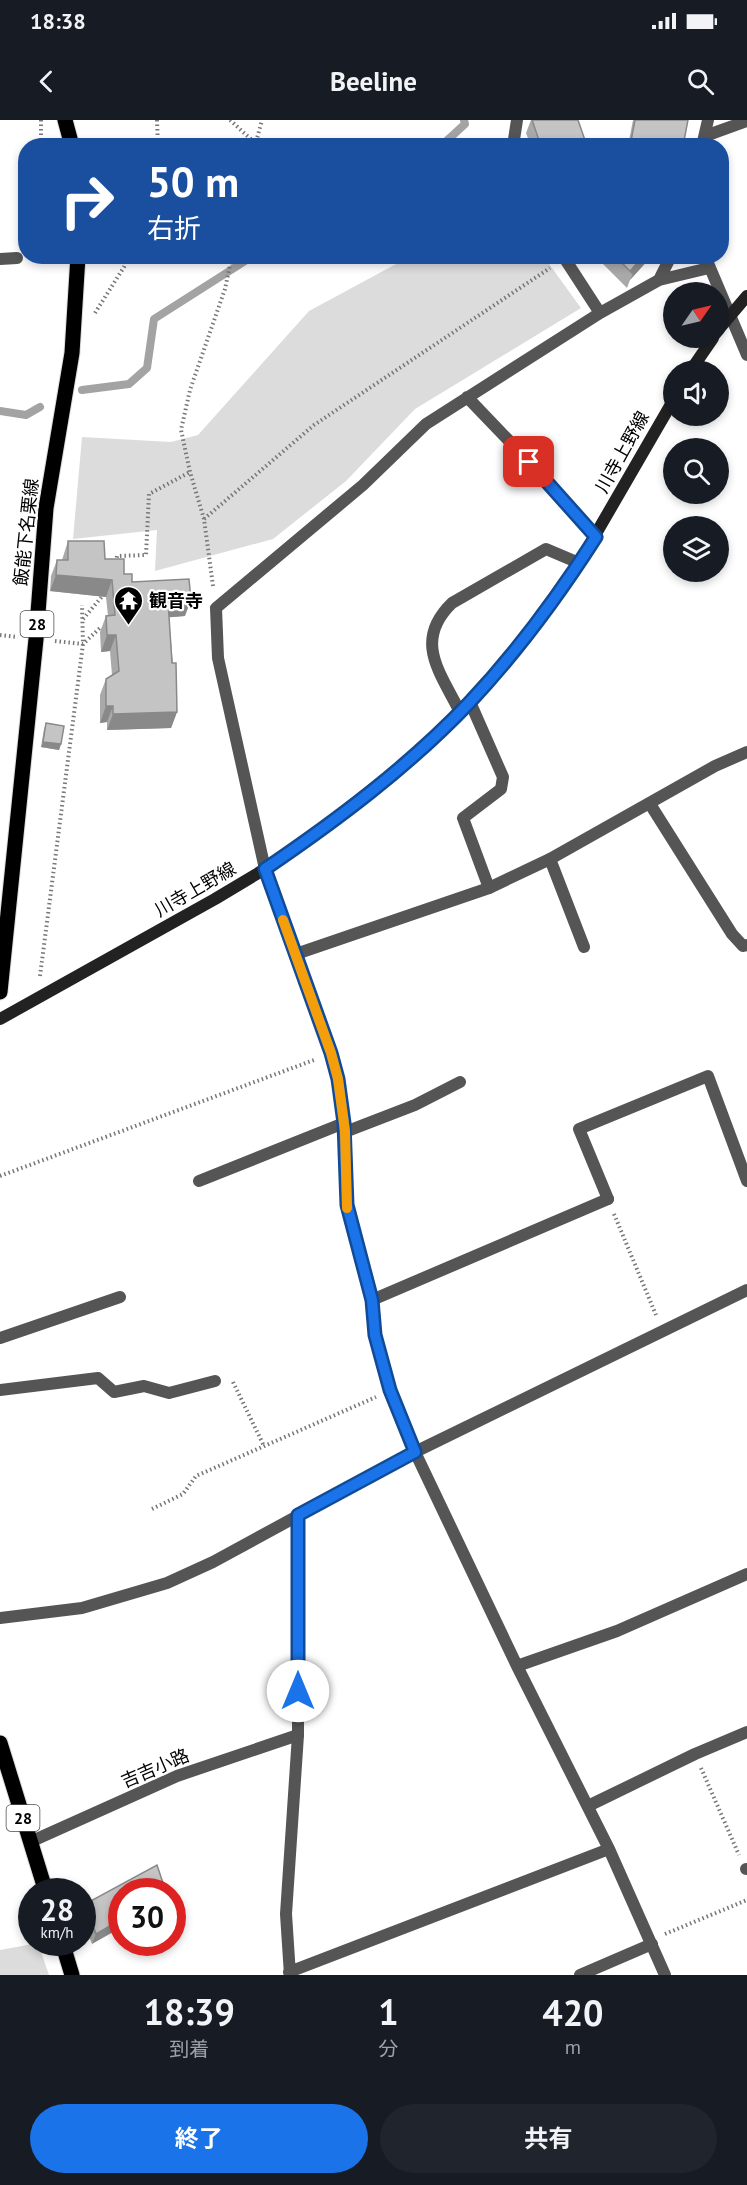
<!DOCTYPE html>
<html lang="ja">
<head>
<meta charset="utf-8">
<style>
  :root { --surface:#171b24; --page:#20242c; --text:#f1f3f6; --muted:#9ea1a6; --accent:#1a73e8 }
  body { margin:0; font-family:"PT Sans","Noto Sans JP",sans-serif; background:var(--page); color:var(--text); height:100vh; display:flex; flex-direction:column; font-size:22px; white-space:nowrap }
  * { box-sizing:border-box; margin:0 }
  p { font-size:20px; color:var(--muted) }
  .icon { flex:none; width:33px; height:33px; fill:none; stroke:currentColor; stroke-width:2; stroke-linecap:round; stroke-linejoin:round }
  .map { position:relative; height:1855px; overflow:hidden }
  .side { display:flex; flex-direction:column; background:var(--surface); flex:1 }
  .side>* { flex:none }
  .top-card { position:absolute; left:18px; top:18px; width:711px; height:126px; border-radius:24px; box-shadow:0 3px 9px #0003; background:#1a4fa0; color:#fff; overflow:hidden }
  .needle { width:39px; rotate:56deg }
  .tools { position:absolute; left:663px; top:162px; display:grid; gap:12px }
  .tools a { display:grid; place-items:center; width:66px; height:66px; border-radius:50%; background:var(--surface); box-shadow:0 3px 9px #0003; font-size:30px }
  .speed { position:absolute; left:18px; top:1758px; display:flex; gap:12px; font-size:30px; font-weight:700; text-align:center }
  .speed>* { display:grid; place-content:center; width:78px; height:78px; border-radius:50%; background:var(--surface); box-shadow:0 3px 9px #0003; line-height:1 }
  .speed small { font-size:15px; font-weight:400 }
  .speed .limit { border:9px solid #d22; background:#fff; color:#111 }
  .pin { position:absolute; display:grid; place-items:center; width:51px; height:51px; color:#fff; margin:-26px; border-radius:12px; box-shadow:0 3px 9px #0006 }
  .me { position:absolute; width:66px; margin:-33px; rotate:0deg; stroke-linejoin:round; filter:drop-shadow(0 0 4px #0008) }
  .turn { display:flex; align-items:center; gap:21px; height:126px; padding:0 30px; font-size:27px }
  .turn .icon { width:78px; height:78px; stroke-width:2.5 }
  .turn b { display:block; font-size:42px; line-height:51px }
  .eta { display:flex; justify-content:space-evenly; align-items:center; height:102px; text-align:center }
  .eta b { font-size:36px; font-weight:700; line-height:42px }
  .button { display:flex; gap:12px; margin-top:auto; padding:12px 30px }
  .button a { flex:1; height:69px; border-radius:36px; background:var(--accent); color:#fff; font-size:24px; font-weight:700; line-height:69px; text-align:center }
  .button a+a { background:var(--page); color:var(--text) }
  .status { display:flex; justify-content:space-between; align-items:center; height:42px; padding:0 30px; background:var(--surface); direction:ltr }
  .status svg { height:16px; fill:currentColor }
  header { display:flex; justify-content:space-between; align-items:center; height:78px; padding:0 30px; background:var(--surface); font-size:27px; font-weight:700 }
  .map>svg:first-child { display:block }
  .green { fill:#dcdcdc }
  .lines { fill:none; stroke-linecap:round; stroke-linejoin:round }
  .stream { stroke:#a3a3a3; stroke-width:8 }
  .primary-casing { stroke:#dbdbdb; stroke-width:17 }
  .path { stroke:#777; stroke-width:4; stroke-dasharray:1.5 3; stroke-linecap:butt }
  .lane { stroke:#555; stroke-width:12 }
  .street { stroke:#555; stroke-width:12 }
  .secondary { stroke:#222; stroke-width:12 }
  .primary { stroke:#000; stroke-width:15 }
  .wall { fill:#a9a9a9 }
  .shaded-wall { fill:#898989 }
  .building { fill:#c4c4c4; stroke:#898989; stroke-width:1.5 }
  .route-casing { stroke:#114b97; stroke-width:15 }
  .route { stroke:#1a73e8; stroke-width:10 }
  .slow { stroke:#f59e0b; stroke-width:10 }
  .labels { text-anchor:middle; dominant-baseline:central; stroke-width:4.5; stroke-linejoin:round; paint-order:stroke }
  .shield { fill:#fff; stroke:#4c4c4c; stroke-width:1.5 }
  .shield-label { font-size:16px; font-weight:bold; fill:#000 }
  .street-label { font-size:18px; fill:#000; stroke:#fff }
  .poi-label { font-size:18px; font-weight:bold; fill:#000; stroke:#fff; text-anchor:start }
</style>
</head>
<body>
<div class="status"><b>18:38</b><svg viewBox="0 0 49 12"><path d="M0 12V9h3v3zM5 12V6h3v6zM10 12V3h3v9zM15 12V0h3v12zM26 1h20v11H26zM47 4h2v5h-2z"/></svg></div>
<header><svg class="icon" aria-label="back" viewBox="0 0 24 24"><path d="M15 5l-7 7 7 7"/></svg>Beeline<svg class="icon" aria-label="search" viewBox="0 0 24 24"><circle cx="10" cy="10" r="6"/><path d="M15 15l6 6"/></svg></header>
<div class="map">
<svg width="747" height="1855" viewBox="0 0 747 1855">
  <rect width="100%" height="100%" fill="#fff"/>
  <path class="green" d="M409,137H544L581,188L415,289L346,361L273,419L155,451L157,410L73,419L82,317L171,322L198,315L309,191Z
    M38,1823L49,1855H0V1830Z"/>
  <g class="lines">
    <path class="stream" d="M441,26L465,4L464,0
      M82,270L129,264L147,248L154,199L253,136
      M0,291L26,295L40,287"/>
    <defs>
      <path id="primary" d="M65,0L72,26
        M0,872L36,519L46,388L72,233L78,136
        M0,1623L46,1772
        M62,1822L72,1855"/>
    </defs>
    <use href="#primary" class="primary-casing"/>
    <path class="path" d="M41,0V26
      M157,0L158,26
      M230,0L255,23
      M255,26L262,0
      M22,123L26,113
      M95,193L124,147L128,136
      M204,399L314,305L550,148
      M116,442L117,436L146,435L149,374L190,352
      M213,466L204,399L190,352L181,310L190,270L225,169L232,136
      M83,499L105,473
      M0,515L18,517
      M55,521L83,524L101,507
      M40,856L83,524L82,485
      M0,1056L314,940
      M614,1094L656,1195
      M233,1262L264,1326
      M152,1389L183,1374L196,1356L376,1277
      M701,1648L739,1735
      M665,1814L747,1780"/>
    <path class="lane" d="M705,16L747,1
      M470,582L503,657L501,669L463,698L489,768
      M460,592C440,552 413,521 452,483L546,429L579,443
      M650,684L732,814L743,826L747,825
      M550,739L584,827
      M345,1012L415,985L460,962
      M199,1061L344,1003
      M372,1180L608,1079
      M0,1218L120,1177
      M588,1686L695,1634L747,1612
      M30,1722L177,1656L298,1615
      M746,1749H747
      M580,1855L652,1824"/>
    <path class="street" d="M513,26L517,0
      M702,26L708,0
      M563,136L600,193
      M705,136L747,235
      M0,139L17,138
      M659,160L671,136
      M467,277L515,327L596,417
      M296,834L489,768L550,739L715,646L747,632
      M608,1079L579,1009L708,956L747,1061
      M0,1270L98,1258L114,1272L144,1266L169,1273L215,1261
      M0,1498L82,1488L167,1463L213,1442L415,1332L747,1170
      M517,1546L617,1511L747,1454
      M289,1852L609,1729
      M290,1855L286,1794L298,1615V1395
      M665,1855L609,1729L517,1546L415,1332L390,1271L375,1215L372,1180L347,1085L344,1003L338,959L331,933L265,749L218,538L216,488L363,365L426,304L600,193L659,160L709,148"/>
    <path class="secondary" d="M718,210L747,176
      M691,250L713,218
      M0,899L215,779L265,749L312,717L413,637L470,582L525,517L579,443L674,279"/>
    <use href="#primary" class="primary"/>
  </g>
  <path class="wall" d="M531,0H578L587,26H531L526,13Z
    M633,0H688L683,26H628Z
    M595,136H650L649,139L630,160L627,168Z
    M68,421L105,439L124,454L132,462L185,496L169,497L177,592L171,608L107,610V602L100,603V575L106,559L112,555L110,531L101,532L100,512L106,496H108L106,477L50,471L51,456L57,440H62Z
    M46,603L61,624L59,630L41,627L44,609Z
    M157,1745L92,1824L82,1798V1791L85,1784Z"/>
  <path class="shaded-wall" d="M643,136H650L649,139L630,160L633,154L631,150Z
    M56,455L112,460L106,477L50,471Z
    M191,480L185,496L162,498L168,481Z
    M107,515H116L110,531L101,532Z
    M106,586H113L107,602L100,603Z
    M177,592L171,608L107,610L113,594Z
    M43,622L61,624L59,630L41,627Z
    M122,1799V1807L92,1824L96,1814Z"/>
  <path class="building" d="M532,0H578L587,26H541Z
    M635,0H688L683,26H630Z
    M615,136H643L631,150L633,154Z
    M68,421H104L105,439H124V454H132V462L189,459L191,480L168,481L172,543H176L177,592L113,594V586H106V559L119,551L116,515H107L106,496L115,495L112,460L56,455L57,440H68Z
    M46,603L64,606L61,624L43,622Z
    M157,1745L166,1772H122V1799L96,1814L85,1784Z"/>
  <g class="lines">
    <defs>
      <path id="route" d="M298,1571V1395L415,1332L390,1270L375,1215L372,1180L347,1085L344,1003L338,959L331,933L265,749C337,700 408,647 469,583C517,532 559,475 596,417L529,342"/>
    </defs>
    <use href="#route" class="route-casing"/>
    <use href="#route" class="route"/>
    <path class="slow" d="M283,800L331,933L338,959L345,1011L347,1088"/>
  </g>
  <defs>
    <symbol id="temple-pin" viewBox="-11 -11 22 30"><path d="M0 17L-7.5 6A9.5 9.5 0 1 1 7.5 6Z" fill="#000" stroke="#fff"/><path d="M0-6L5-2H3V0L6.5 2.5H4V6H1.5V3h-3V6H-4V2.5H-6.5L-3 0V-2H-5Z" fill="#fff"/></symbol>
  </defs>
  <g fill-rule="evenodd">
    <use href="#temple-pin" x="112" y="464" width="33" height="45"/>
  </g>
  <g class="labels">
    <g class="shield">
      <rect x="20.5" y="491" width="33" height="26" rx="4.5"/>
      <rect x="6.5" y="1685" width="33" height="26" rx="4.5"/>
    </g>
    <g class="shield-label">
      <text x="37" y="504">28</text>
      <text x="23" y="1698">28</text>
    </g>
    <g class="street-label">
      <text transform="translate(622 332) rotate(-61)">川寺上野線</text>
      <text transform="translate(26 412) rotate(-84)">飯能下名栗線</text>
      <text transform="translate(195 769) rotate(-30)">川寺上野線</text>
      <text transform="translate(155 1648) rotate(-23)">吉吉小路</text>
    </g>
    <g class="poi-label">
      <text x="149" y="480">観音寺</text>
    </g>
  </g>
</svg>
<div class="tools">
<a><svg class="needle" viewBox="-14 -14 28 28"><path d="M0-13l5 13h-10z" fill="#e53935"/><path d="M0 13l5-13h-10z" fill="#9ea1a6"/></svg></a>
<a><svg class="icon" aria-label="sound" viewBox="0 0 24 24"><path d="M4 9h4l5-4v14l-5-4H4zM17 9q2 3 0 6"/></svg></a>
<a><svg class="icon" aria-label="search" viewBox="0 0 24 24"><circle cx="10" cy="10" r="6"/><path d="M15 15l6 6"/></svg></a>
<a><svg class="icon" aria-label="layers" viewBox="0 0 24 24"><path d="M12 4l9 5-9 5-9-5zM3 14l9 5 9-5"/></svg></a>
</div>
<div class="speed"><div>28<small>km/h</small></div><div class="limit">30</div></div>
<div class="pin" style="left:529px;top:342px;background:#d93025"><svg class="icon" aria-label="arrive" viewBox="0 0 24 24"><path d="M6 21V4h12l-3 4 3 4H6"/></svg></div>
<svg class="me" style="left:298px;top:1571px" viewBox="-20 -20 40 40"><circle r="19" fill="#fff"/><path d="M0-13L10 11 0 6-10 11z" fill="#1a73e8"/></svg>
<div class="top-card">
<div class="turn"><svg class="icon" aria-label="right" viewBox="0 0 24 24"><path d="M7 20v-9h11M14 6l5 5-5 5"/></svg><div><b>50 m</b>右折</div></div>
</div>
</div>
<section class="side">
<div class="eta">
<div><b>18:39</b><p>到着</p></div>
<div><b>1</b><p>分</p></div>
<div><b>420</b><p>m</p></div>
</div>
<div class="button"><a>終了</a><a>共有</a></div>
</section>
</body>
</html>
